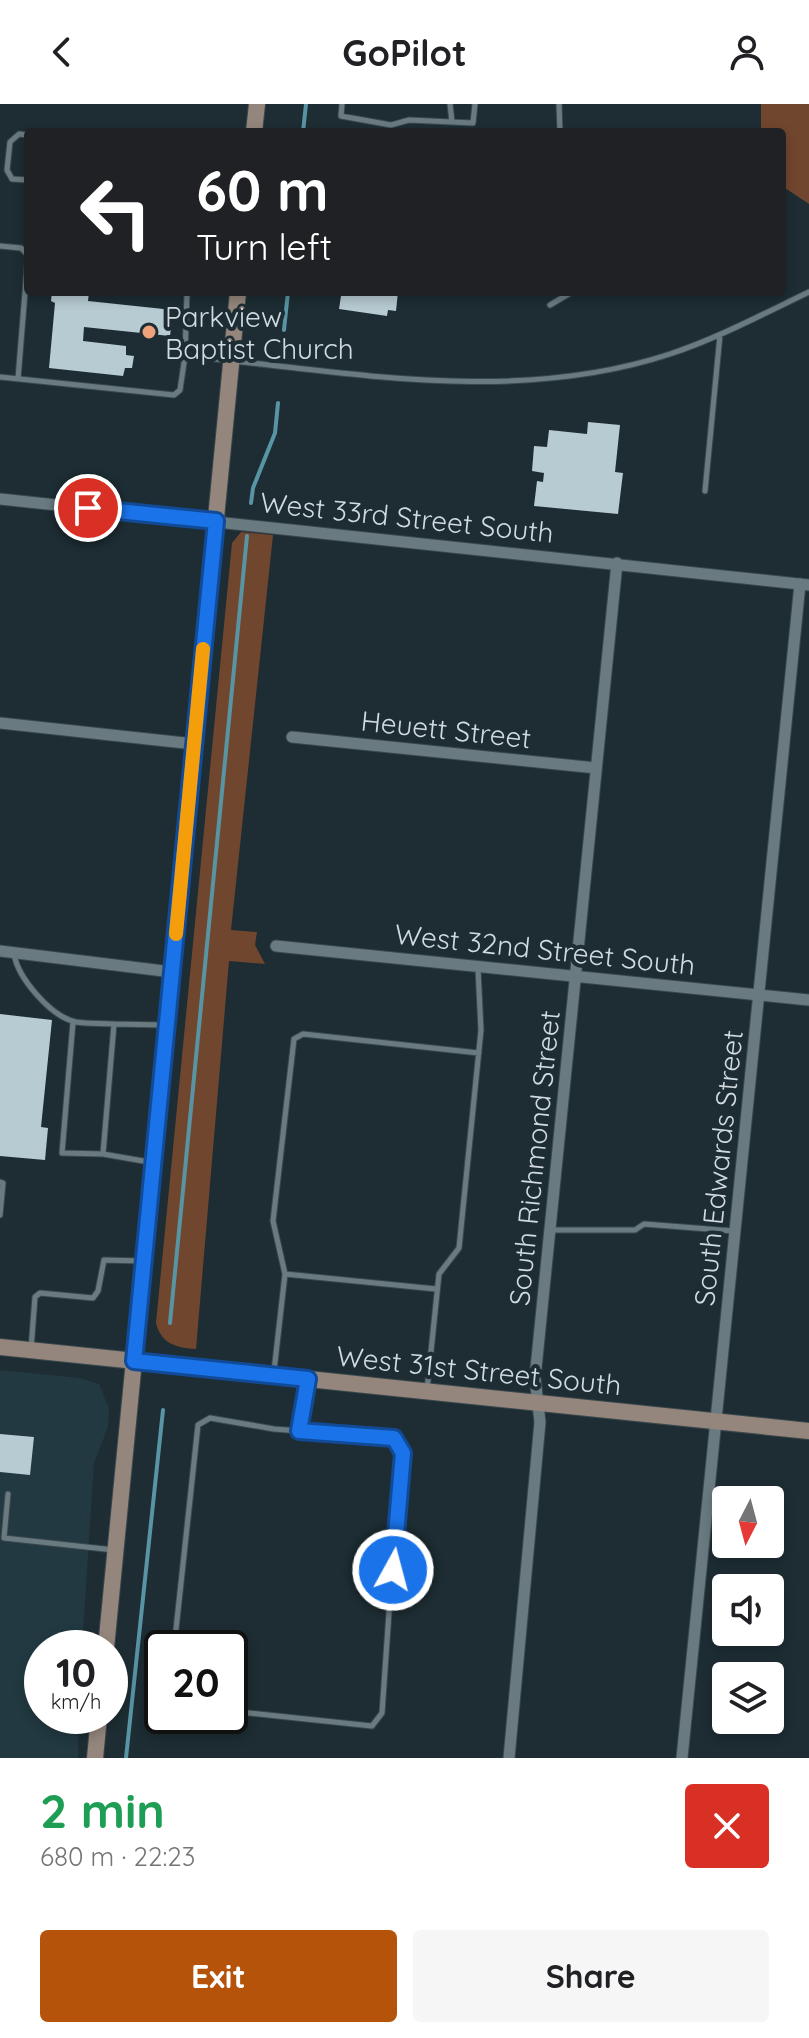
<!DOCTYPE html>
<html lang="en">
<head>
<meta charset="utf-8">
<style>
  :root { --surface:#fff; --page:#f6f6f6; --text:#202124; --muted:#757577; --accent:#b45309 }
  body { margin:0; font-family:Quicksand,sans-serif; background:var(--page); color:var(--text); height:100vh; display:flex; flex-direction:column; font-size:30px; white-space:nowrap }
  * { box-sizing:border-box; margin:0 }
  p { font-size:26px; color:var(--muted) }
  .icon { flex:none; width:44px; height:44px; fill:none; stroke:currentColor; stroke-width:2; stroke-linecap:round; stroke-linejoin:round }
  .map { position:relative; height:1654px; overflow:hidden }
  .details { display:flex; flex-direction:column; background:var(--surface); flex:1 }
  .details>* { flex:none }
  .top-card { position:absolute; left:24px; top:24px; width:762px; height:168px; border-radius:8px; box-shadow:0 4px 12px #0003; background:#202124; color:#fff; overflow:hidden }
  .needle { width:52px; rotate:186deg }
  .tools { position:absolute; left:712px; top:1382px; display:grid; gap:16px }
  .tools a { display:grid; place-items:center; width:72px; height:72px; border-radius:8px; background:var(--surface); box-shadow:0 4px 12px #0003; font-size:40px }
  .speed { position:absolute; left:24px; top:1526px; display:flex; gap:16px; font-size:40px; font-weight:700; text-align:center }
  .speed>* { display:grid; place-content:center; width:104px; height:104px; border-radius:50%; background:var(--surface); box-shadow:0 4px 12px #0003; line-height:1 }
  .speed small { font-size:20px; font-weight:400 }
  .speed .limit { border:4px solid #111; border-radius:12px; background:#fff; color:#111 }
  .pin { position:absolute; display:grid; place-items:center; width:68px; height:68px; color:#fff; margin:-34px; border:4px solid #fff; border-radius:50%; box-shadow:0 2px 8px #0007 }
  .me { position:absolute; width:88px; margin:-44px; rotate:7deg; stroke-linejoin:round; filter:drop-shadow(0 0 6px #0008) }
  .turn { display:flex; align-items:center; gap:28px; height:168px; padding:0 40px; font-size:36px }
  .turn .icon { width:104px; height:104px; stroke-width:2.5 }
  .turn b { display:block; font-size:56px; line-height:68px }
  .round { display:grid; place-items:center; flex:none; width:84px; height:84px; border-radius:8px; background:var(--page) }
  .overview { display:flex; align-items:center; justify-content:space-between; height:136px; padding:0 40px }
  h1 { font-size:48px; font-weight:700; line-height:60px; color:#1e9e55 }
  .cta { display:flex; gap:16px; margin-top:auto; padding:16px 40px }
  .cta a { flex:1; height:92px; border-radius:8px; background:var(--accent); color:#fff; font-size:32px; font-weight:700; line-height:92px; text-align:center }
  .cta a+a { background:var(--page); color:var(--text) }
  header { display:flex; justify-content:space-between; align-items:center; height:104px; padding:0 40px; background:var(--surface); font-size:36px; font-weight:700 }
  .map>svg:first-child { display:block }
  .built { fill:#223941 }
  .green { fill:#71462f }
  .lines { fill:none; stroke-linecap:round; stroke-linejoin:round }
  .stream { stroke:#5994a5; stroke-width:4 }
  .building { fill:#b7cbd2 }
  .lane-casing { stroke:#3b484d; stroke-width:7 }
  .street-casing { stroke:#3b484d; stroke-width:13 }
  .secondary-casing { stroke:#3b484d; stroke-width:18 }
  .lane { stroke:#697b81; stroke-width:5 }
  .street { stroke:#697b81; stroke-width:11 }
  .secondary { stroke:#94867c; stroke-width:16 }
  .route-casing { stroke:#114b97; stroke-width:20 }
  .route { stroke:#1a73e8; stroke-width:14 }
  .slow { stroke:#f59e0b; stroke-width:14 }
  .poi-dot { fill:#f0a27a; stroke:#1d2d33; stroke-width:3 }
  .labels { text-anchor:middle; dominant-baseline:central; stroke-width:8; stroke-linejoin:round; paint-order:stroke }
  .poi-label { font-size:28px; fill:#d1dbdf; stroke:#1d2d33; text-anchor:start }
  .street-label { font-size:28px; fill:#d1dbdf; stroke:#1d2d33 }
</style>
</head>
<body>
<header><svg class="icon" aria-label="back" viewBox="0 0 24 24"><path d="M15 5l-7 7 7 7"/></svg>GoPilot<svg class="icon" aria-label="person" viewBox="0 0 24 24"><circle cx="12" cy="8" r="4"/><path d="M4 21q1-7 8-7t8 7"/></svg></header>
<div class="map">
<svg width="809" height="1654" viewBox="0 0 809 1654">
  <rect width="100%" height="100%" fill="#1d2d33"/>
  <path class="built" d="M0,1266L80,1274L99,1280L109,1304L108,1323L94,1359L82,1544H42V1612H79L78,1654H0Z"/>
  <path class="green" d="M761,0H809V100L782,82V28H761Z
    M241,428L273,431L231,826L257,828L255,841L265,860L229,857L196,1245C177,1244 161,1240 156,1219L232,439Z"/>
  <g class="lines">
    <path class="stream" d="M303,28L306,0
      M284,226L288,188
      M251,399L253,384L275,329L278,299
      M170,1219L247,432
      M126,1654L163,1306"/>
  </g>
  <path class="building" d="M52,188H89L88,197L173,206L170,232L84,223L83,237L126,242V251L134,252L132,264H125L123,272L49,264L55,199L51,197Z
    M331,188H398L396,207L388,206L387,212L339,205L341,192L331,191Z
    M588,318L620,321L615,368L623,369L618,410L534,402L537,377L543,378L544,369L532,367L534,342L547,343L549,326L587,330Z
    M0,910L52,916L41,1023L48,1024L45,1056L0,1052Z
    M0,1330L34,1333L30,1371L0,1368Z"/>
  <g class="lines">
    <defs>
      <path id="lane" d="M342,0L341,12L391,21L409,16L473,19L475,0
        M450,0L452,18
        M559,0L560,28
        M28,31L19,30L10,38L7,66L12,75L28,76
        M0,142L21,144L28,151L18,275
        M187,188L185,252C345,267 512,302 670,250C718,234 763,210 809,188
        M550,201L572,188
        M0,273L174,291L180,286L185,252
        M705,387L720,231
        M14,850C18,874 51,913 76,918C88,920 102,919 114,920
        M73,918L62,1049L103,1050
        M149,1058L103,1050L114,920L164,921
        M0,1078L3,1079L0,1111
        M551,1126H635L644,1120L734,1127
        M285,1170L436,1185
        M31,1245L35,1193L40,1189L93,1194L98,1187L104,1156L141,1157
        M274,1267L285,1170L273,1117L294,935L303,930L479,949
        M427,1286L439,1170L459,1144L481,926L478,865
        M299,1327L308,1280
        M8,1390L4,1434L114,1446
        M174,1544L198,1321L210,1314L274,1325L394,1334L403,1349L401,1408L390,1494L382,1609L372,1622L230,1607"/>
      <path id="street" d="M0,395L809,481
        M0,619L194,640
        M292,633L596,664
        M276,842L809,896
        M0,847L172,868
        M509,1654L540,1318L535,1274L617,459
        M682,1654L800,480"/>
      <path id="secondary" d="M254,28L257,0
        M0,1243L809,1327
        M106,1544L238,188
        M95,1654L99,1612"/>
    </defs>
    <use href="#lane" class="lane-casing"/>
    <use href="#street" class="street-casing"/>
    <use href="#secondary" class="secondary-casing"/>
    <use href="#lane" class="lane"/>
    <use href="#street" class="street"/>
    <use href="#secondary" class="secondary"/>
  </g>
  <g class="lines">
    <defs>
      <path id="route" d="M88,404L216,417L134,1257L308,1275L299,1327L394,1334L403,1349L393,1466"/>
    </defs>
    <use href="#route" class="route-casing"/>
    <use href="#route" class="route"/>
    <path class="slow" d="M176,830L203,545"/>
  </g>
  <circle class="poi-dot" cx="149" cy="228" r="8"/>
  <g class="labels">
    <g class="poi-label">
      <text x="165" y="212">Parkview<tspan x="165" dy="32">Baptist Church</tspan></text>
    </g>
    <g class="street-label">
      <text transform="translate(407 413) rotate(6)">West 33rd Street South</text>
      <text transform="translate(446 625) rotate(6)">Heuett Street</text>
      <text transform="translate(545 845) rotate(6)">West 32nd Street South</text>
      <text transform="translate(534 1054) rotate(-84)">South Richmond Street</text>
      <text transform="translate(718 1064) rotate(-84)">South Edwards Street</text>
      <text transform="translate(479 1266) rotate(6)">West 31st Street South</text>
    </g>
  </g>
</svg>
<div class="tools">
<a><svg class="needle" viewBox="-14 -14 28 28"><path d="M0-13l5 13h-10z" fill="#e53935"/><path d="M0 13l5-13h-10z" fill="#757577"/></svg></a>
<a><svg class="icon" aria-label="sound" viewBox="0 0 24 24"><path d="M4 9h4l5-4v14l-5-4H4zM17 9q2 3 0 6"/></svg></a>
<a><svg class="icon" aria-label="layers" viewBox="0 0 24 24"><path d="M12 4l9 5-9 5-9-5zM3 14l9 5 9-5"/></svg></a>
</div>
<div class="speed"><div>10<small>km/h</small></div><div class="limit">20</div></div>
<div class="pin" style="left:88px;top:404px;background:#d93025"><svg class="icon" aria-label="arrive" viewBox="0 0 24 24"><path d="M6 21V4h12l-3 4 3 4H6"/></svg></div>
<svg class="me" style="left:393px;top:1466px" viewBox="-20 -20 40 40"><circle r="17" fill="#1a73e8" stroke="#fff" stroke-width="3"/><path d="M0-11L8 9 0 5-8 9z" fill="#fff"/></svg>
<div class="top-card">
<div class="turn"><svg class="icon" aria-label="left" viewBox="0 0 24 24"><path d="M17 20v-9H6M10 6l-5 5 5 5"/></svg><div><b>60 m</b>Turn left</div></div>
</div>
</div>
<section class="details">
<div class="overview"><div><h1>2 min</h1><p>680 m · 22:23</p></div><a class="round" style="background:#d93025;color:#fff"><svg class="icon" aria-label="close" viewBox="0 0 24 24"><path d="M6 6l12 12M18 6L6 18"/></svg></a></div>
<div class="cta"><a>Exit</a><a>Share</a></div>
</section>
</body>
</html>
